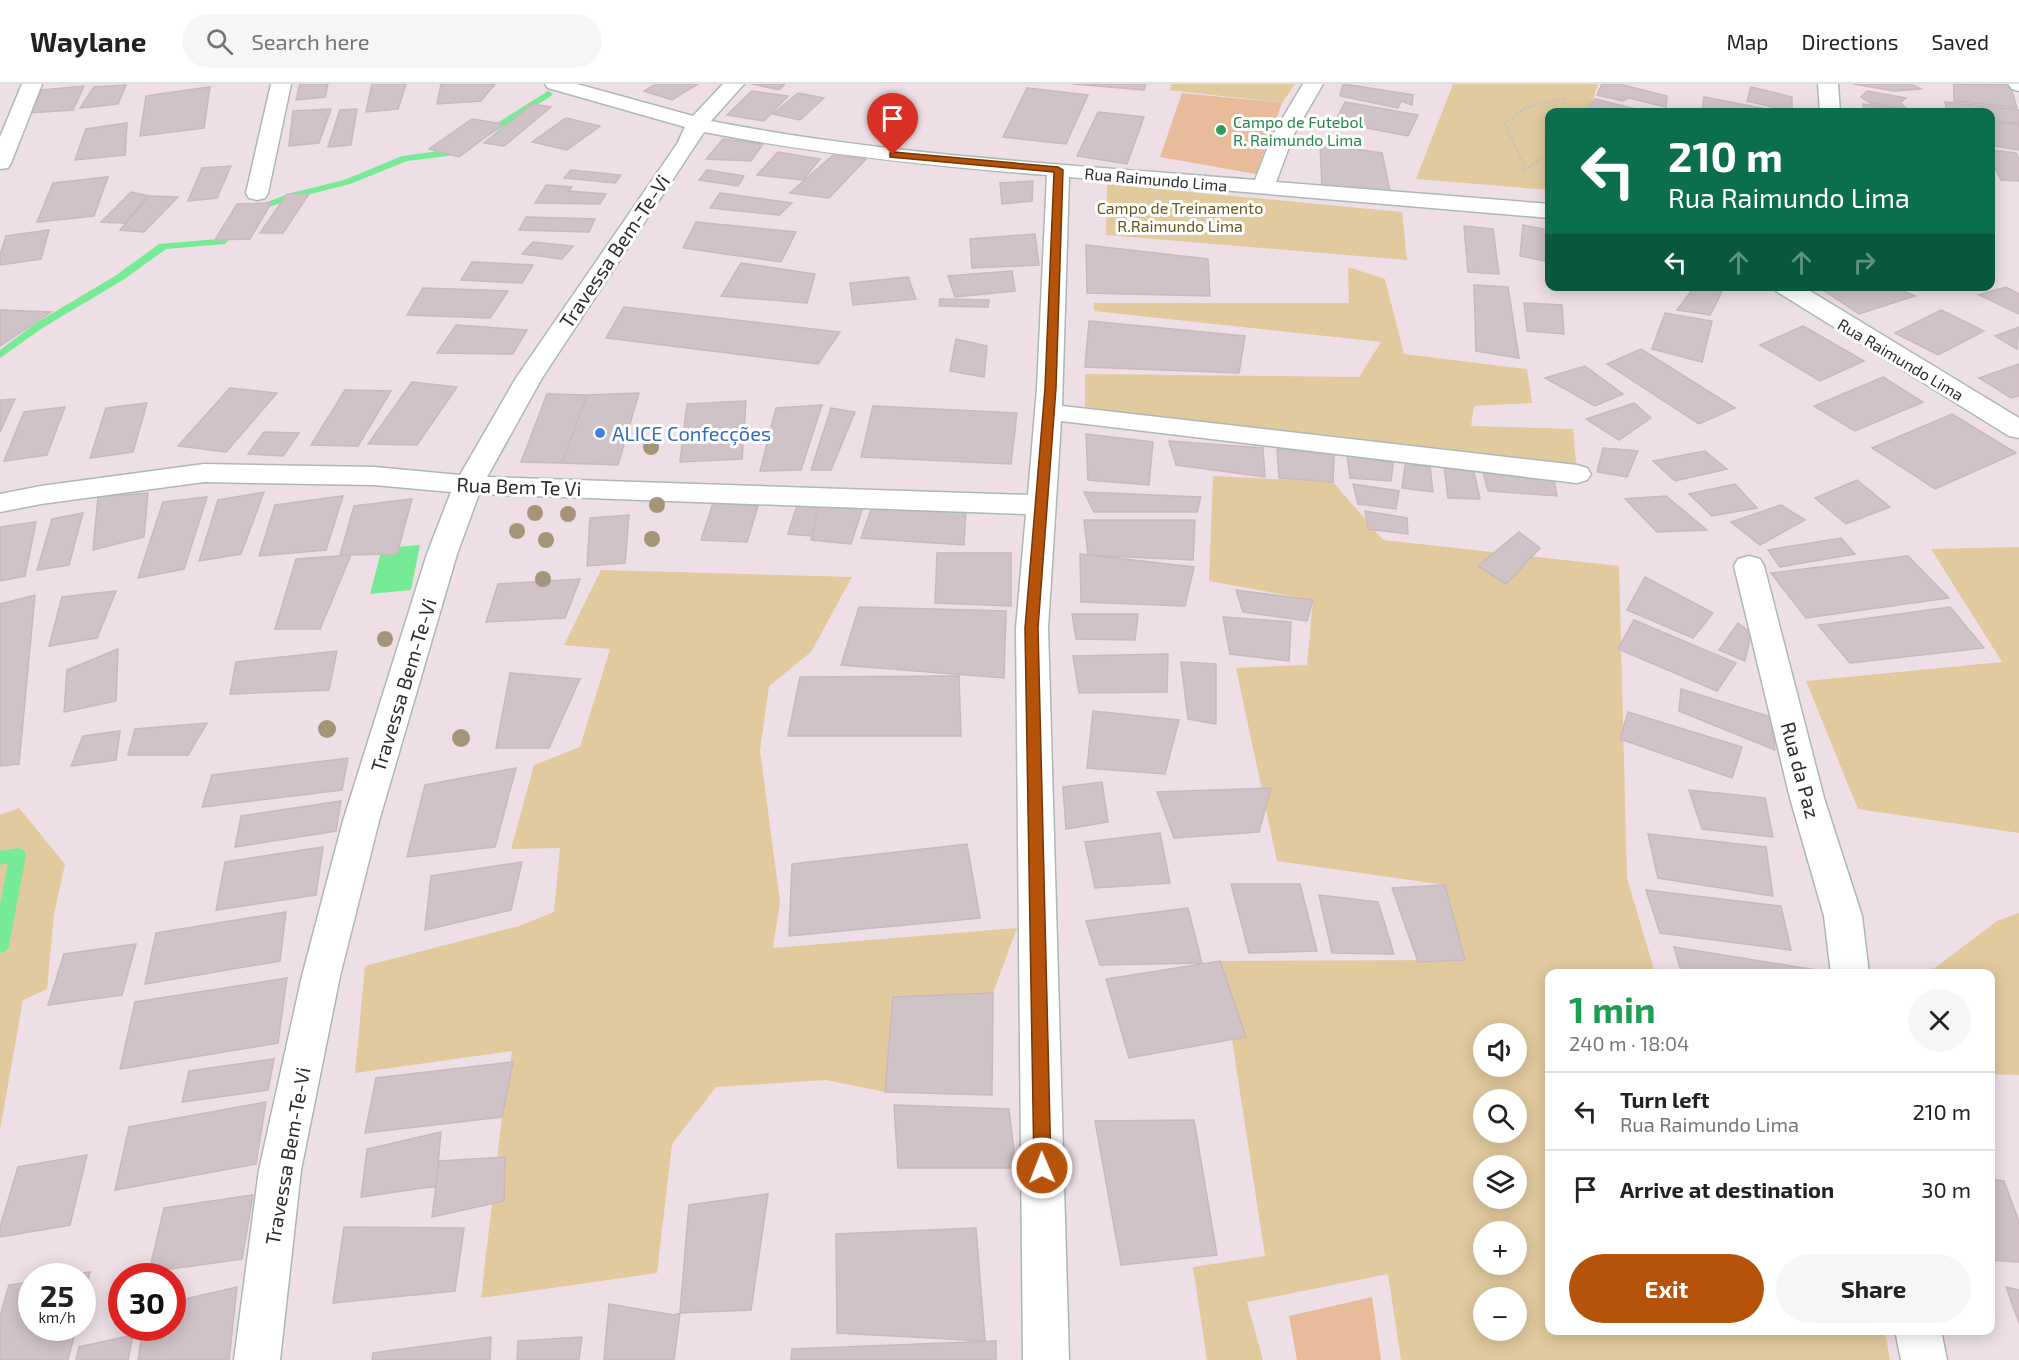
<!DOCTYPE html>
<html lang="en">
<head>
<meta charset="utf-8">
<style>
  :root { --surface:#fff; --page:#f6f6f6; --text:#222; --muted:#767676; --line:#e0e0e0; --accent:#b45309 }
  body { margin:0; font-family:"Exo 2",sans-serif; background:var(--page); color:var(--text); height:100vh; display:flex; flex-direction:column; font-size:22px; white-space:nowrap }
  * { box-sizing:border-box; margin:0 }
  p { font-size:20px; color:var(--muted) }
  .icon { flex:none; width:33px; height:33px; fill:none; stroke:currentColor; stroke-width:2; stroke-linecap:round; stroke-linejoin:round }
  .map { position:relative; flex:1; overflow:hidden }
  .details { position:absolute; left:1545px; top:885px; width:450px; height:366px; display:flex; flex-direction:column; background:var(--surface); border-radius:12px; box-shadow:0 3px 15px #0003 }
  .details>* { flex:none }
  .guide { position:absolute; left:1545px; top:24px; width:450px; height:183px; border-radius:12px; box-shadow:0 3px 15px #0003; background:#0b6e4f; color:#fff; overflow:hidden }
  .controls { position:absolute; left:1473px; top:939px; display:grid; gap:12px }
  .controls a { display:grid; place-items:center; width:54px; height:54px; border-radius:50%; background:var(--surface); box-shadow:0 3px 15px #0003; font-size:30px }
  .speed { position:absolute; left:18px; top:1179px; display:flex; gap:12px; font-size:30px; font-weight:700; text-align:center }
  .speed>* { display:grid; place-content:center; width:78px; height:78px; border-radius:50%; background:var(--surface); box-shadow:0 3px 15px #0003; line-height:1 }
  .speed small { font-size:15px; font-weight:400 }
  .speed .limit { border:9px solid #d22; background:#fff; color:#111 }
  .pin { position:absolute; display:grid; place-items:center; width:51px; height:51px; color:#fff; margin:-62px -26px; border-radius:50% 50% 50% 0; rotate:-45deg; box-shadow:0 0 6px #0007 }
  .pin .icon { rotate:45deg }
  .me { position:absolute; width:66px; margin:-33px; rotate:359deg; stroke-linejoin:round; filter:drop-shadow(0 0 4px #0008) }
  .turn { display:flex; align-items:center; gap:21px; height:126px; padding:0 24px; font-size:27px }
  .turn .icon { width:78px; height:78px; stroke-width:2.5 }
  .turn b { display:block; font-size:42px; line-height:51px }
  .lanes { display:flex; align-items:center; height:57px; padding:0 24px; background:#0003; justify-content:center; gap:30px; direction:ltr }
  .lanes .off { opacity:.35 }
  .round { display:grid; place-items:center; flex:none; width:63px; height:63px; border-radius:32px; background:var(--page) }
  .summary { display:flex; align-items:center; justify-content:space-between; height:102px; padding:0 24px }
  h1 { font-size:36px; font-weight:700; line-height:45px; color:#1e9e55 }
  .button { display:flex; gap:12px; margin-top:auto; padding:12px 24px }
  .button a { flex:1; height:69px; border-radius:36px; background:var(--accent); color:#fff; font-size:24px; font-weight:700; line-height:69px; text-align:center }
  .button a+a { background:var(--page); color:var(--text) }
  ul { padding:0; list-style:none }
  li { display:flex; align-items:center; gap:18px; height:78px; padding:0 24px; border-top:2px solid var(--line) }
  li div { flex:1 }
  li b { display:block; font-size:22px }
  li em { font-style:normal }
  header { display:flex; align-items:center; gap:36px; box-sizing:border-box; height:84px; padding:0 30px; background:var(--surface); border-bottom:2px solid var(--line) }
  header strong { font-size:28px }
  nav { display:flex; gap:33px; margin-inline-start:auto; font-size:21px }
  .search { width:420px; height:54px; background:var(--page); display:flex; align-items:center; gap:15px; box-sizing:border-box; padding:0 21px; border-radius:33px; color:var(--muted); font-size:22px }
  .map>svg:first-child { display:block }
  .green { fill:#e1ca9e; fill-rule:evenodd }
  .pitch { fill:#e8bb9a }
  .water { fill:#77ea95 }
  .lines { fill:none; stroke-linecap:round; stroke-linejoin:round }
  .stream { fill:#77ea95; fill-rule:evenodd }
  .building { fill:#d0c3c8; stroke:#c9b9be; stroke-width:1.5 }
  .minor-casing { stroke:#acb8b6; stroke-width:3 }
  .path { stroke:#c4c4c4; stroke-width:2; stroke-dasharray:3 2; stroke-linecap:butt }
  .minor { fill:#fff; fill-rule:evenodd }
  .tree { fill:#a49578 }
  .route { fill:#b45309; stroke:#753606; stroke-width:1.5 }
  .leisure-dot { fill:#2e9e5b; stroke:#fff; stroke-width:2 }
  .shop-dot { fill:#3f7fe0; stroke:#fff; stroke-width:2 }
  .labels { text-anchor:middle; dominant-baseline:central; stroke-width:6; stroke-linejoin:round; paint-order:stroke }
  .far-leisure-label { font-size:16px; fill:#27864d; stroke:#fff; text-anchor:start }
  .far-street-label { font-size:16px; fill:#2c2c2c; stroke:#fff }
  .far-park-label { font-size:16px; fill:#68581e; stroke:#fff }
  .street-label { font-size:20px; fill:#2c2c2c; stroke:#fff }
  .shop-label { font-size:20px; fill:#366cbe; stroke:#fff; text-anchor:start }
</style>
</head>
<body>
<header>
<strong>Waylane</strong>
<div class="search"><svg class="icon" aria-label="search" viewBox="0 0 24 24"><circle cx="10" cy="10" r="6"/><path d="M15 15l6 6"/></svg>Search here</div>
<nav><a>Map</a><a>Directions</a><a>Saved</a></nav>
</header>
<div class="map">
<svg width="2019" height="1276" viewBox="0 0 2019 1276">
  <rect width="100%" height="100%" fill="#eddfe5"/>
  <path class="green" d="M1172,0H1295L1282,19L1169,6Z
    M1453,0H1598L1589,28H1550L1549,106L1416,95Z
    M1107,100L1402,128L1407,176L1106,151Z
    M1348,183L1385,195L1404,270L1527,285L1532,319L1474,322L1471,342L1573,345L1577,390L1085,323V290L1359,293L1381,258L1094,227V219H1349Z
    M1213,392L1333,398L1383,456L1619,482L1627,794L1655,889L1550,890V1246L1885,1247L1890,1276H1401L1388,1190L1247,1218L1263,1276H1207L1193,1183L1265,1172L1220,877L1465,876L1445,801L1277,777L1236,584L1307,581L1313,516L1209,497ZM1484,950H1516V982H1484ZM1484,1016H1516V1048H1484ZM1484,1082H1516V1114H1484ZM1484,1148H1516V1180H1484ZM1484,1214H1516V1246H1484Z
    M2019,463V749L1858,725L1806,597L2002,578L1931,465Z
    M601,486L852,493L811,568L769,602L760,666L780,818L773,864L1017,844L993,909L893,913L885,1008L826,996L716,1003L672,1060L657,1189L481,1214L502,1033L512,967L355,989L365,882L519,842L554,828L560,764L511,765L534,681L580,663L610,565L564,561Z
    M19,724L65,780L54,830L47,905L23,916L0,1046V731Z
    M2019,829V991L1991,990L1990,890L1928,889L1997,837Z"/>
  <path class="pitch" d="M1182,9L1282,19L1256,90L1160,73Z
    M1372,1213L1381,1276H1297L1289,1232Z"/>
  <path class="water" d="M420,461L411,506L370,510L382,464Z"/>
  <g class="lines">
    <path class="stream" d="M548,7L553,10L551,12L488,52L480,50Z
      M465,60L470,63L456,71L407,77L350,100L299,113L254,128L249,125L291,109L344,96L402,72L454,65Z
      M237,139L242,142L225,160L166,165L123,196L44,243L0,274V266L36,239L115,192L159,160L218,155Z
      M18,764L24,766L26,771L9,862L6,867L0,869V820L8,779L0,781V767Z"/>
  </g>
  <path class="building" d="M300,0H328L325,13L296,16Z
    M372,0H406L398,25L366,28Z
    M441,0H495L481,17L437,20Z
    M656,0H698L672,16L644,7Z
    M752,0H785L779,6Z
    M1073,0H1146L1144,6Z
    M1343,0L1413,11L1412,21L1401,17L1398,24L1340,12Z
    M1602,0H1619L1667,12L1666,23L1629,14L1623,17L1597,11Z
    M1854,0H1911L1921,5L1894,7Z
    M1954,0L2010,1L2017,24L1954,17Z
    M126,1L118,20L80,24L94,3Z
    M84,2L73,26L30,29L42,6Z
    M210,3L204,44L140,52L146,12Z
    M1751,3L1792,13V28L1747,17Z
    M1027,4L1088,11L1066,60L1003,53Z
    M752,7L788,12L764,37L727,31Z
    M1867,7L1906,14L1900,19L1909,26L1870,19L1861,13Z
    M798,9L824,14L800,36L773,30Z
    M1704,13L1783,28H1702Z
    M1595,15L1648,28H1585Z
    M1345,18L1418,31L1408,52L1335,38Z
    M1945,18L2019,26V39L1990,37V28H1947Z
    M532,20L551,23L504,62L484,59Z
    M1863,20L1915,28H1864Z
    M331,25L319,59L289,62L293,27Z
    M357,25L351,61L328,63L340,26Z
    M1098,28L1144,33L1127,80L1077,72Z
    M566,34L600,42L567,66L532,58Z
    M472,35L503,40L459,73L429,65Z
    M127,39L125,71L75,76L86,45Z
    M1990,39L2019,40V66L1990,61Z
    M723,55L763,60L751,77L706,75Z
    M1320,60L1382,69L1390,107L1322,102Z
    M1990,66L2016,69L2019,75V97L2001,96L1990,74Z
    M778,68L820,75L803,96L757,91Z
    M833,71L866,75L829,114L790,109Z
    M231,82L217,114L188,117L202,84Z
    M571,86L621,91L615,99L564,94Z
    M707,86L744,92L738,102L699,96Z
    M108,93L94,132L37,138L53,99Z
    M1033,97L1032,117L1002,120L1000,99Z
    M546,101L572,103L569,107L606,110L600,120L535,119Z
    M131,108L149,112L124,139L101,138Z
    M720,109L792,119L779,131L710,124Z
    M287,110H309L283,149H260Z
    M149,112L178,113L144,148L120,146Z
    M271,119L250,155L215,156L237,120Z
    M526,133L595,135L589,148L519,146Z
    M696,138L796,148L781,178L683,164Z
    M1523,141L1550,146V178L1520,172Z
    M1464,142L1493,145L1499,190L1468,188Z
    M49,146L41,175L0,181V171L6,152Z
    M1035,150L1039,181L972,184L970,155Z
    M533,158L573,162L562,175L522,170Z
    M1086,161L1208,175L1210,212L1087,209Z
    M472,178L533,181L522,199L461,196Z
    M741,179L815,190L807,219L721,212Z
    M1012,187L1015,207L955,213L948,192Z
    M908,193L916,215L853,221L850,199Z
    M1474,201L1508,203L1519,274L1476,267Z
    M1695,202H1707L1722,208L1710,231L1677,226Z
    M1817,202H1891L1915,212L1859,230Z
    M2006,203L2019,210V230L1979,211Z
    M423,204L508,207L490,234L407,231Z
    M940,215L989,216L988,223L939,222Z
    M1524,219L1562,221L1564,250L1527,247Z
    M624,223L840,248L818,280L606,254Z
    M0,226L51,228L0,262Z
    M1941,226L1984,247L1938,271L1895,249Z
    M1665,229L1712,237L1702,278L1652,265Z
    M1089,237L1245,252L1239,289L1085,283Z
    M456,241L527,246L513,270L437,269Z
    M1803,242L1864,277L1820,297L1760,261Z
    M2019,243L2017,265L1995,252Z
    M956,255L987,262L984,293L950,287Z
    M1641,265L1735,324L1699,340L1607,280Z
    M2019,280V312L2011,314L1979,294Z
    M1585,282L1623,310L1595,322L1545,294Z
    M1883,293L1923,318L1855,347L1814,322Z
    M412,298L457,303L417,361L368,360Z
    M230,304L277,309L226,368L178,362Z
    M345,306L391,307L358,362L311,361Z
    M639,309L618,381L562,379L587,311Z
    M547,310L587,311L562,379L521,378Z
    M15,315L0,348V316Z
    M746,317L742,375L680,378L687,320Z
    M147,319L133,368L90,374L106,324Z
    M1634,319L1651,334L1619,356L1586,335Z
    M822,321L801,386L760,387L776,324Z
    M873,322L1017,329L1011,380L861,373Z
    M65,323L47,371L4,377L24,328Z
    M831,324L855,328L831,386H811Z
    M1952,330L2016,369L1935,405L1872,364Z
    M264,348L299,349L283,372L248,370Z
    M1086,350L1153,358L1149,401L1088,396Z
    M1169,357L1263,364L1265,393L1176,381Z
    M1603,364L1638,367L1627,393L1597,388Z
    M1277,365L1334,371L1333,398L1279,394Z
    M1705,367L1727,385L1675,397L1653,377Z
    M1347,371L1393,379L1391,397L1350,394Z
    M1405,381L1430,382L1433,408L1402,404Z
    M1444,382L1473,384L1480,415L1448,414Z
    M1483,388L1554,396L1557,412L1488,407Z
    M1857,396L1890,423L1846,440L1815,414Z
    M1353,400L1399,407L1396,425L1358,420Z
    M1735,400L1757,424L1712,432L1689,410Z
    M264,408L241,470L199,477L218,416Z
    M1084,408L1201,413L1197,428H1094Z
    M148,409L144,453L93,466L98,413Z
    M343,412L326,466L259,472L275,421Z
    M1666,412L1707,446L1657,448L1625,415Z
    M207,413L184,485L138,494L163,418Z
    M412,415L397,470L340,471L354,422Z
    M798,418H819L812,452L788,450Z
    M819,418L864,420L851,460L811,456Z
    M713,419L758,422L747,458L701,456Z
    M873,420L966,423L964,461L861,454Z
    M1781,421L1805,436L1760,461L1731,438Z
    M1365,427L1407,434L1408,450L1368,445Z
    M83,429L69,481L37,486L52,435Z
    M629,431L625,479L587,482L590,434Z
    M1084,436H1195L1193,476L1088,471Z
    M36,438L25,492L0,497V443Z
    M1519,448L1540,464L1506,500L1478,482Z
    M1841,454L1855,470L1780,483L1768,466Z
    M937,469H1011V522L935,519Z
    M1080,470L1194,483L1185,522L1081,518Z
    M351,471L320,545H275L296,475Z
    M1908,472L1949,514L1806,534L1771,489Z
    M1645,493L1713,529L1693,554L1627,526Z
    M580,495L565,534L486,538L498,500Z
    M1236,506L1313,516L1307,537L1243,528Z
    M116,507L97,554L49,562L62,513Z
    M35,511L19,680L0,682V520Z
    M859,523L1006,527L1004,594L841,581Z
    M1950,523L1984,564L1850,579L1818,541Z
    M1072,530H1138L1135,556L1076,555Z
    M1223,533L1291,538L1289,577L1230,570Z
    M1634,536L1736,579L1717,607L1618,565Z
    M1738,539L1751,549L1745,577L1719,566Z
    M118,565L116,617L64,628L67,586Z
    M337,567L329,606L230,610L236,578Z
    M1168,570L1167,608L1079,609L1073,572Z
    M1181,578L1216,580V640L1188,635Z
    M510,589L580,595L549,664H496Z
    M959,592L961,652H788L800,593Z
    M1681,605L1771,633L1775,666L1679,627Z
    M1093,627L1179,636L1165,690L1087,684Z
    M1628,628L1742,663L1732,694L1620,655Z
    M207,639L188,671H128L135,645Z
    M120,647L116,676L71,682L83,652Z
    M348,674L342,706L202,723L212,691Z
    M516,684L495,763L407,773L425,701Z
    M1102,698L1108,738L1066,745L1063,703Z
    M1271,704L1259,748L1174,754L1157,708Z
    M1689,706L1765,714L1773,753L1702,745Z
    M341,717L336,747L235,763L241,732Z
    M1160,749L1170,799L1095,804L1085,758Z
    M1648,750L1766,763L1773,812L1658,794Z
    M967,760L980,834L789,852L792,780Z
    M323,763L316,811L216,826L225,778Z
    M522,778L511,826L425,846L431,792Z
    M1231,800H1300L1317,867L1249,869Z
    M1445,801L1465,876L1418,878L1392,804Z
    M1646,806L1781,822L1791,866L1660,849Z
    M1319,811L1378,818L1394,870L1332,869Z
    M1188,824L1202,879L1100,881L1086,837Z
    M286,828L280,877L145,900L156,849Z
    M136,860L122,911L48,921L64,870Z
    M1674,863L1816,886L1817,890H1682Z
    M1220,877L1246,953L1129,974L1106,895Z
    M287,894L278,959L120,985L135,918Z
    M993,909L992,1011L885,1008L893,913Z
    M274,975L268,1006L182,1018L189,987Z
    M513,978L502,1033L365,1049L376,994Z
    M266,1018L256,1080L115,1106L129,1043Z
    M894,1021L1009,1025L1016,1084H898Z
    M1194,1036L1217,1171L1121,1181L1095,1037Z
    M441,1048L436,1102L361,1113L367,1065Z
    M87,1071L70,1141L0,1153V1143L18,1083Z
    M505,1073L504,1117L432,1133L439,1077Z
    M1990,1095L2004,1097L2019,1138V1178L1990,1176Z
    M768,1110L751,1226L680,1229L689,1121Z
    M253,1111L242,1175L149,1188L164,1124Z
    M344,1143L464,1144L455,1207L333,1219Z
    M976,1144L985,1257L837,1249L836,1150Z
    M90,1188L82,1218V1192H63Z
    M32,1198V1244H76L68,1276H0V1232L9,1201Z
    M237,1203L229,1276H138L143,1244H172V1218Z
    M2006,1203L2019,1206V1239Z
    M609,1220L674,1231L680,1229L674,1276H604Z
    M133,1251L128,1276H76L79,1263Z
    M491,1253L490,1276H372L373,1269Z
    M582,1253L579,1276H517L518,1257Z
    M996,1257V1276H791L792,1265Z"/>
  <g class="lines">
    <defs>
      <path id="minor" d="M22,0H42L11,79L8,84L0,85V53Z
        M271,0H291L268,109L265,114L257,116L249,114L246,109Z
        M545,0H577L693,32L723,0H744L711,37C890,72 1074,81 1255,96L1273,50L1303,0H1323L1294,50L1276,98L1550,120V134L1069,93L1062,322L1577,381L1587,384L1591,390L1587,396L1577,399L1061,337L1048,544L1069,1276H1023L1016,544L1026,430L479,410L457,470L379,737L340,892L301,1086L280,1276H234L259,1086L302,892L343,737L427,470L451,408L374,401L204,398L41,420L0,428V410L41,402L204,380L374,383L460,391L516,294L677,60L685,43L548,4ZM704,48C817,70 932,82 1047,91L1037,304L1028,411L487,393L542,294Z
        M1818,0H1838L1840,28H1820Z
        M2008,0H2019V7L2012,5Z
        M1772,202H1802L2019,334V354L2009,352L1776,207Z
        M1749,472L1760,475L1764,482L1824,714L1862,832L1869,890H1831L1824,832L1790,714L1734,482L1738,475Z
        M1895,1246H1941L1947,1276H1901Z"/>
    </defs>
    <use href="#minor" class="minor-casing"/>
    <path class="path" d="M1526,86L1505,39L1525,24L1565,14
      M1524,87L1545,71L1550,61"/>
    <use href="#minor" class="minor"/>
  </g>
  <g class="tree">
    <circle cx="651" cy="363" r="8"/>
    <circle cx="657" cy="421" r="8"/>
    <circle cx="535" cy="429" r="8"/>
    <circle cx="568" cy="430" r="8"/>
    <circle cx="517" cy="447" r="8"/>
    <circle cx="652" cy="455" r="8"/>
    <circle cx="546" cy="456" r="8"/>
    <circle cx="543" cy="495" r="8"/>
    <circle cx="385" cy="555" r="8"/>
    <circle cx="327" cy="645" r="9"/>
    <circle cx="461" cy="654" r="9"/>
  </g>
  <path class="route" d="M893,68L1058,83L1063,86L1056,304L1038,544L1051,1084L1049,1090L1042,1093L1036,1090L1034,1084L1025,544L1045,304L1054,88L890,73V69Z"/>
  <circle class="leisure-dot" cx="1221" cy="46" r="6"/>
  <circle class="shop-dot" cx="600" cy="349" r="6"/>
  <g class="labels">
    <g class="far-leisure-label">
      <text x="1233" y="37">Campo de Futebol<tspan x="1233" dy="18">R. Raimundo Lima</tspan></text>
    </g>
    <g class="far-street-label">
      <text transform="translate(1156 95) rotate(5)">Rua Raimundo Lima</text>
      <text transform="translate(1901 275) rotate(31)">Rua Raimundo Lima</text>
    </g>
    <g class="far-park-label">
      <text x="1180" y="123">Campo de Treinamento<tspan x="1180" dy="18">R.Raimundo Lima</tspan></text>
    </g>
    <g class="street-label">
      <text transform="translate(614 167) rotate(-56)">Travessa Bem-Te-Vi</text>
      <text transform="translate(519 402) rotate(2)">Rua Bem Te Vi</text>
      <text transform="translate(403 601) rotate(-73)">Travessa Bem-Te-Vi</text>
      <text transform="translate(1801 686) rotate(75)">Rua da Paz</text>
      <text transform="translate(287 1072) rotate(-80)">Travessa Bem-Te-Vi</text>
    </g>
    <g class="shop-label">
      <text x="612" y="349">ALICE Confecções</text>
    </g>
  </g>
</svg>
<div class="controls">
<a><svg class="icon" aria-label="sound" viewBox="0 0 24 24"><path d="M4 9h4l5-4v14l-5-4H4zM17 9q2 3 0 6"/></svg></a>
<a><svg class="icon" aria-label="search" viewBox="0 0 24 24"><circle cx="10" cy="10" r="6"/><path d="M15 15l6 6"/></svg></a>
<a><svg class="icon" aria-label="layers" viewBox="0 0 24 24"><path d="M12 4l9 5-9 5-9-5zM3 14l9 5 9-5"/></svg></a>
<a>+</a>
<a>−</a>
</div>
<div class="speed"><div>25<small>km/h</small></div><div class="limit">30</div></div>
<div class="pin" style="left:893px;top:71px;background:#d93025"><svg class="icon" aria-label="arrive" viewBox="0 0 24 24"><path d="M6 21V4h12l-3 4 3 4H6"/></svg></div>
<svg class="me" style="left:1042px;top:1084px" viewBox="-20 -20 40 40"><circle r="17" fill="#b45309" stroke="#fff" stroke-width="3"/><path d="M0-11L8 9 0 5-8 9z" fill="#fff"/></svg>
<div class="guide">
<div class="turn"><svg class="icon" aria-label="left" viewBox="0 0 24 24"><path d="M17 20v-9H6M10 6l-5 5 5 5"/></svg><div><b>210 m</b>Rua Raimundo Lima</div></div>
<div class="lanes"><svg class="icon" aria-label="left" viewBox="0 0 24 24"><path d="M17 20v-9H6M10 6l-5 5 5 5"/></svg><svg class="icon off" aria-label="ahead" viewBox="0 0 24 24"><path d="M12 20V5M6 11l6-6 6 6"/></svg><svg class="icon off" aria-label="ahead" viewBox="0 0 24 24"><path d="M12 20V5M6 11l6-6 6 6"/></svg><svg class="icon off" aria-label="right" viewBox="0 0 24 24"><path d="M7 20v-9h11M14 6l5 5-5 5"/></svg></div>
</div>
<section class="details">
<div class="summary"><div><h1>1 min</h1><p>240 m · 18:04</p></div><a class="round"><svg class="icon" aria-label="close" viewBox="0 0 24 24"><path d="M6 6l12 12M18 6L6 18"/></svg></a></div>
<ul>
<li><svg class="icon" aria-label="left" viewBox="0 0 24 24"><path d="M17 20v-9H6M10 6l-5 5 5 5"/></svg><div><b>Turn left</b><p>Rua Raimundo Lima</p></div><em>210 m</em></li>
<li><svg class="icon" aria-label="arrive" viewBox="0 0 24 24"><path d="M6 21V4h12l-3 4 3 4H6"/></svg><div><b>Arrive at destination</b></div><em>30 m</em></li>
</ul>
<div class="button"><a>Exit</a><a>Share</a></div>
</section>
</div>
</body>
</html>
